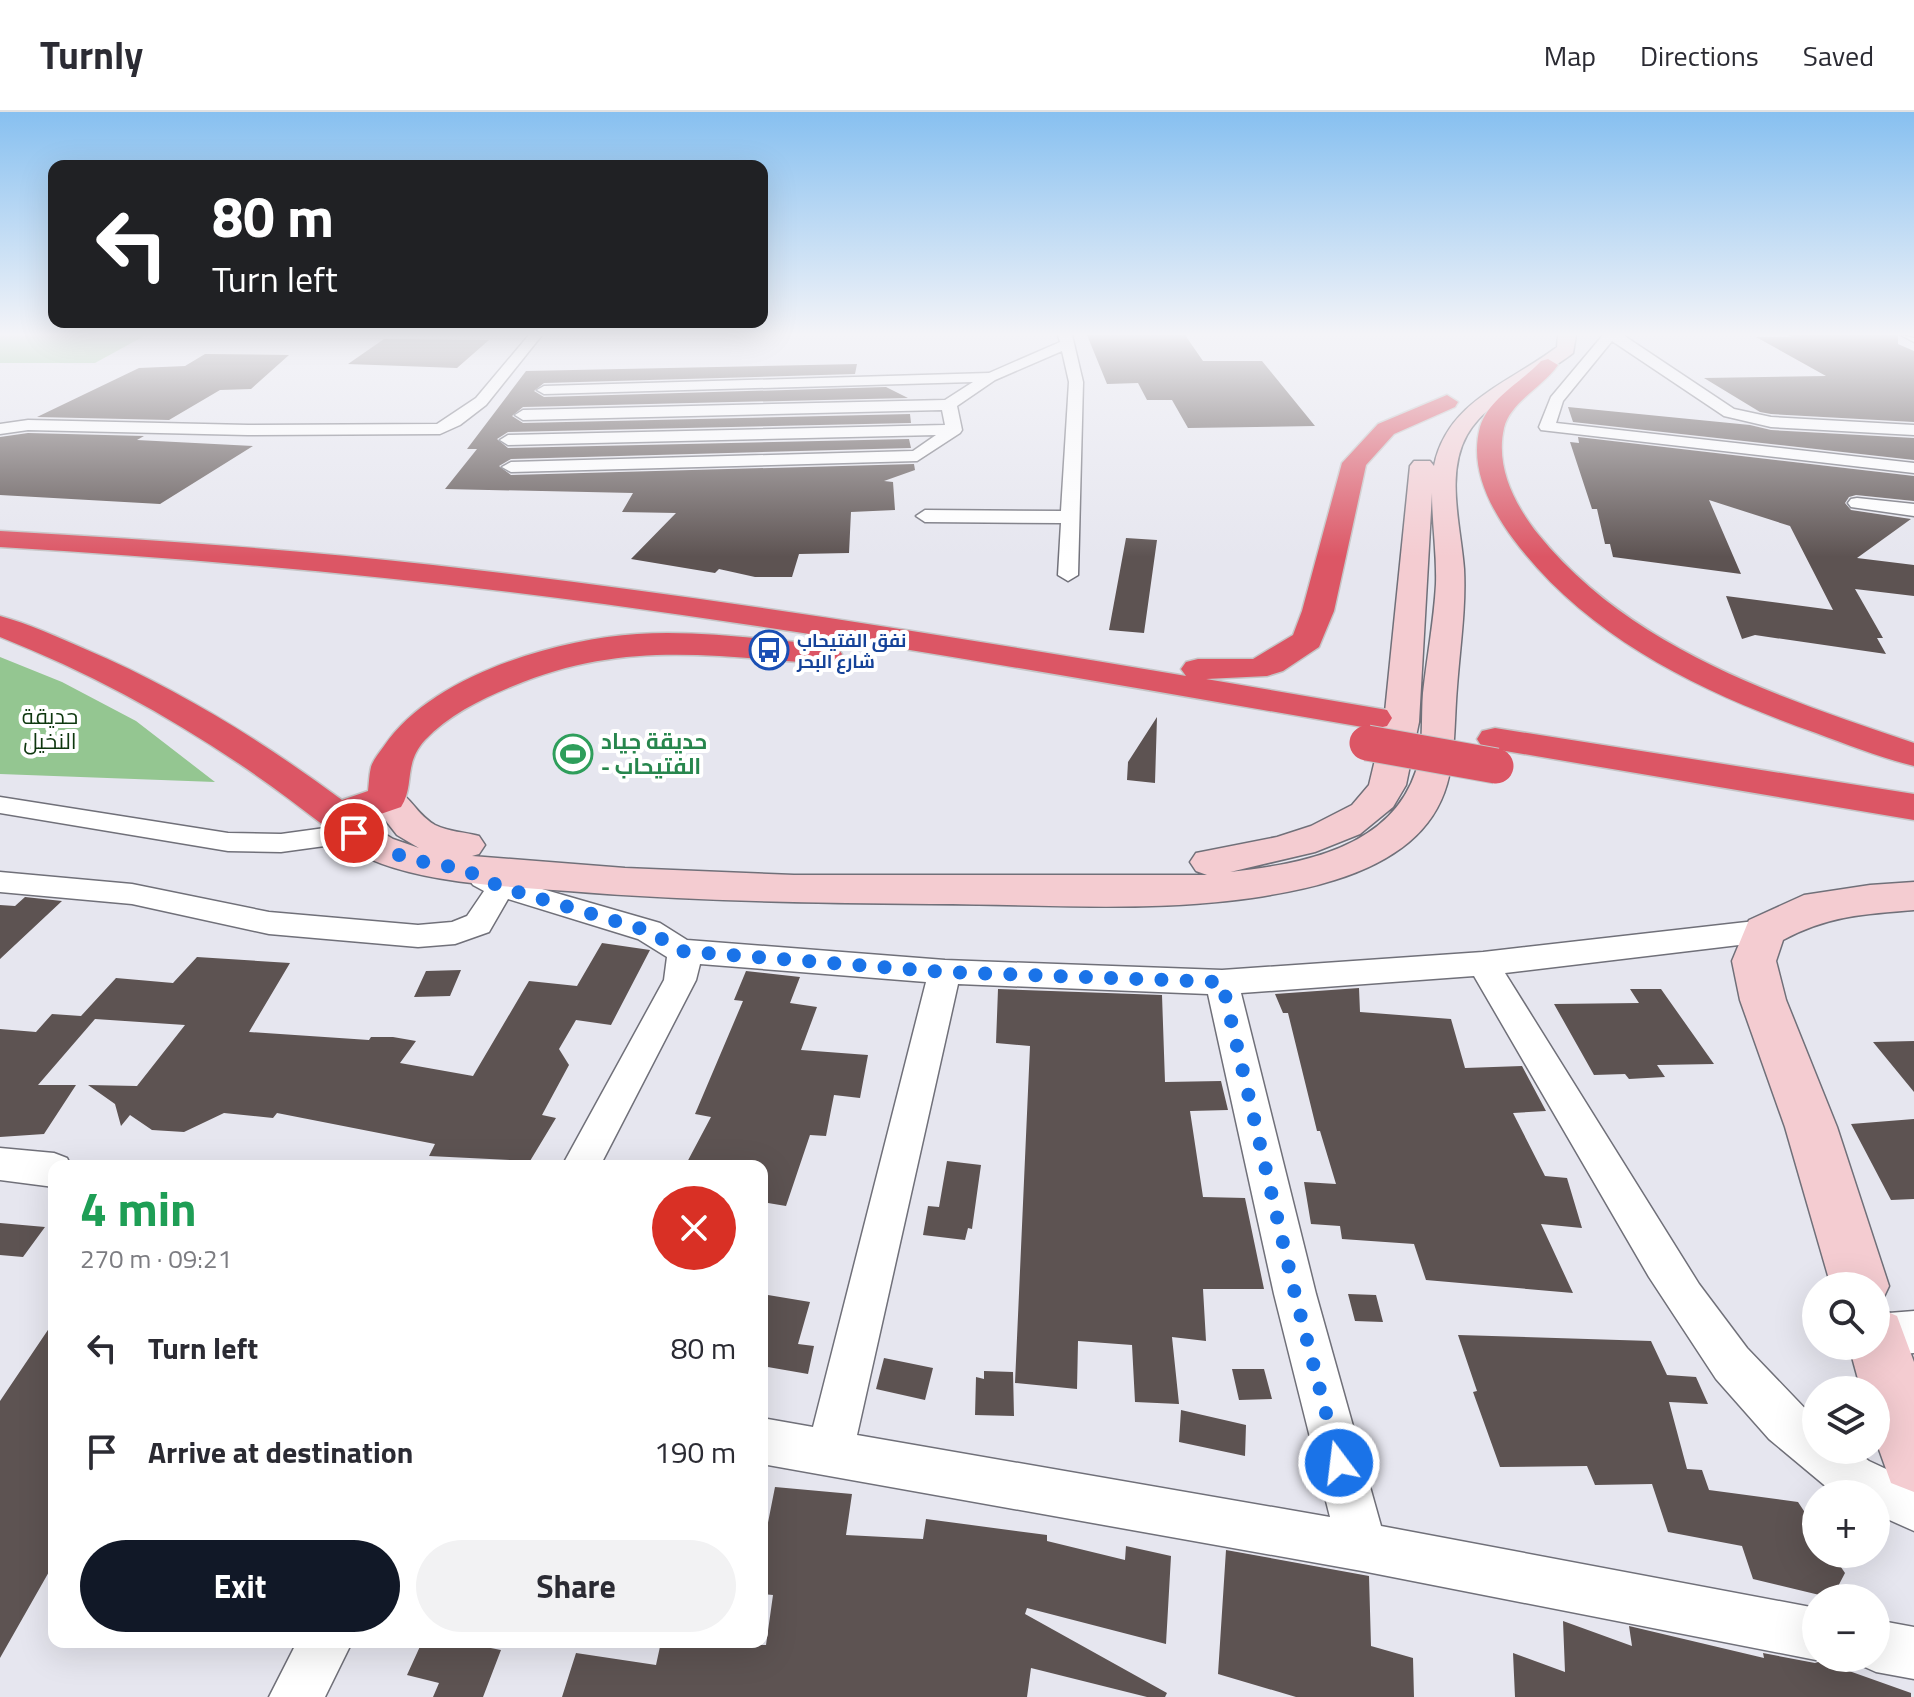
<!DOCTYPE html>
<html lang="en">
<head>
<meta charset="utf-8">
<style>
  :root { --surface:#fff; --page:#f2f2f3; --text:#2b2b33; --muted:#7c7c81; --line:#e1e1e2; --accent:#111827 }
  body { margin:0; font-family:"Titillium Web",Cairo,sans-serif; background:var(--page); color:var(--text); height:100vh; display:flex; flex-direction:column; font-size:30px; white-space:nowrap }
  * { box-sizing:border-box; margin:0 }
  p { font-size:26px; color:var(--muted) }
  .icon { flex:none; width:44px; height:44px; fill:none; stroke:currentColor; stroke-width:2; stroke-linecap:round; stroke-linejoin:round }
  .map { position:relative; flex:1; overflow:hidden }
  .details { position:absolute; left:48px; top:1048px; width:720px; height:488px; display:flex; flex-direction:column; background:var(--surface); border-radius:16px; box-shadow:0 8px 32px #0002 }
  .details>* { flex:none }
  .guide { position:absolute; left:48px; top:48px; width:720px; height:168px; border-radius:16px; box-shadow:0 8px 32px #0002; background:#202124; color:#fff; overflow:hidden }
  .fabs { position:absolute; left:1802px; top:1160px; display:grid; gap:16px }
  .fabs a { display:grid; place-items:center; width:88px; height:88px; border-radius:50%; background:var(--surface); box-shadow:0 8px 32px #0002; font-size:40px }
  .pin { position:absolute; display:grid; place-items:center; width:68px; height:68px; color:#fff; margin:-34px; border:4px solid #fff; border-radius:50%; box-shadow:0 2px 8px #0007 }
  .me { position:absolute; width:88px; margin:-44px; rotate:345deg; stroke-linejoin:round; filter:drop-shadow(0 0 6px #0008) }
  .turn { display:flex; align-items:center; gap:28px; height:168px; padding:0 32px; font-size:36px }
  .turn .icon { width:104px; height:104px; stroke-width:2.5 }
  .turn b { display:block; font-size:56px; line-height:68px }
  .round { display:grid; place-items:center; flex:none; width:84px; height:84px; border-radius:42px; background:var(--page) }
  .summary { display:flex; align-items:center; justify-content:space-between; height:136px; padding:0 32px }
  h1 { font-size:48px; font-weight:700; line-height:60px; color:#1e9e55 }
  .cta { display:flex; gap:16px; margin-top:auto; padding:16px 32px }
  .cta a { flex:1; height:92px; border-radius:48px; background:var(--accent); color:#fff; font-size:32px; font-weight:700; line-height:92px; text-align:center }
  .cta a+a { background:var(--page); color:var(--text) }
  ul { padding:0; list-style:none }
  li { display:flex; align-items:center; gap:24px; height:104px; padding:0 32px }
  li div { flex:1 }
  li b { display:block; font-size:30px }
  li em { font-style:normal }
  header { display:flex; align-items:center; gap:48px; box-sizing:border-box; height:112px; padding:0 40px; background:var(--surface); border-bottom:2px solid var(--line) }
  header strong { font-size:38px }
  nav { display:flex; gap:44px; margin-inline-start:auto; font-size:28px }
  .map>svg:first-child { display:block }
  .green { fill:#94c691 }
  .building { fill:#5d5352 }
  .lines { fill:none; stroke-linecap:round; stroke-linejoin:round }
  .lane-casing { stroke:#707079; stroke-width:3 }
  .street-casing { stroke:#707079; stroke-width:3 }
  .secondary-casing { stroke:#707079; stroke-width:3 }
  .highway-casing { stroke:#c5c5c6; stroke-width:3 }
  .lane { fill:#fff; fill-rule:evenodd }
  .street { fill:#fff; fill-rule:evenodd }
  .secondary { fill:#f4ccd1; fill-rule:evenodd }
  .highway { fill:#dc5665; fill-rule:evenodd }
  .highway-bridge-casing { stroke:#c5c5c6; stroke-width:37; stroke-linecap:butt }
  .highway-bridge { stroke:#dc5665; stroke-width:35 }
  .route { stroke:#1a73e8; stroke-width:14; stroke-dasharray:0 25.2 }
  .labels { text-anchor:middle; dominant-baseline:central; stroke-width:8; stroke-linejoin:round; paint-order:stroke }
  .far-transit-label { font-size:18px; font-weight:bold; fill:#164399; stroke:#fff; text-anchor:start }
  .park-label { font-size:22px; fill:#0e370e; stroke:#fff }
  .leisure-label { font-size:22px; font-weight:bold; fill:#27864d; stroke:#fff; text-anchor:start }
</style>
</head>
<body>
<header>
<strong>Turnly</strong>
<nav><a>Map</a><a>Directions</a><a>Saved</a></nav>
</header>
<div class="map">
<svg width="1914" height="1585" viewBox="0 0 1914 1585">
  <rect width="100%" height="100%" fill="#e6e6ef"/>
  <path class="green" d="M0,223H146L95,251H0Z
    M0,545L62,570L136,609L215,670L0,662Z"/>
  <path class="building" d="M1087,223H1185L1203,249H1262L1315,314L1188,316L1172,288H1147L1138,271L1107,272Z
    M1788,223H1898V232L1914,239V310L1771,302L1760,300L1704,266L1826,264L1756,225H1791Z
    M384,227L489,228L457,256L348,252Z
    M205,242L289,243L251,277L220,278L169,308L37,305L139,256L185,254Z
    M857,252L855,262L544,271L534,279L544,285L886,275L908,286L523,295L512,304L523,311L910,302L911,311L508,320L497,327L508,336L909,327L911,336L511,347L499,354L511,363L914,352L915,358L884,369L893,370L895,398L851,400L849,441L799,442L792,465H755L719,457L715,461L631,447L676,401L622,400L633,381L445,377L477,337H467L526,259Z
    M1568,295L1750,313L1771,318L1914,326V348L1573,310Z
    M28,321L144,324L137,328L253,334L160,392L0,383V325Z
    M1578,325L1914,364V389L1856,383L1849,385L1845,391L1851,398L1911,407L1857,446L1914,453V484L1855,477L1883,526H1877L1886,542L1755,523L1742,527L1726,484L1833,498L1790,414L1709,388L1741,462L1613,445L1610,432H1605L1597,397H1592L1570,330L1579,331Z
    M1126,426L1157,428L1144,521L1109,518Z
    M1157,605L1155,671L1127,668L1128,650Z
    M25,785L62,789L0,847V793L15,794Z
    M602,831L650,838L611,913L576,908L559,937L569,953L542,1003L556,1006L530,1049L429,1044L435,1032L277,1001L273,1006L224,1001L184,1020L152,1018L130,1003L121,1014L115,992L88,973L137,974L185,913L95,907L38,973H76L44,1022L0,1025V917L36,920L52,902L81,904L116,866L173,871L197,845L290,851L249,920L369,928L371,925H393L416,929L400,951L473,964L529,869L577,874Z
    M461,858L450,884L414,885L426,859Z
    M746,859L800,865L790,891L817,895L801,938L868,943L860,986L834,983L826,1024L810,1023L786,1094L762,1090V1054H685L711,1005L695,1002L743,889L734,888Z
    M1359,876L1360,900L1451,907L1465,956L1522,954L1546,999L1513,1001L1545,1064L1567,1066L1582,1116L1541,1112L1573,1181L1426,1168L1414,1132L1342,1127L1340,1114L1311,1112L1304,1070L1336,1072L1320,1019H1317L1288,901H1283L1275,882Z
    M998,877L1162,883L1165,970L1221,969L1228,998L1190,999L1203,1085L1245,1086L1264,1177H1203L1206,1229L1172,1225L1179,1292L1135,1290L1132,1233L1078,1229L1077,1277L1015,1271L1030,934L996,931Z
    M1630,877H1661L1714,952L1657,953L1665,965L1629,967L1625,962L1594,963L1554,892L1639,891Z
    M1914,929V980L1873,930Z
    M1914,1007V1087L1891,1088L1851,1012Z
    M947,1049L981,1053L972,1117L968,1116L965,1128L923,1123L928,1094L939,1095Z
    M0,1111L45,1115L23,1145L0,1143Z
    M762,1182L810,1190L798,1232L814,1234L808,1262L762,1254Z
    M1348,1182L1376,1183L1383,1210L1355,1209Z
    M54,1209V1451L0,1546V1289Z
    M1458,1223L1651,1229L1667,1263L1696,1265L1708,1292L1669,1290L1687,1357L1702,1358L1709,1378L1798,1390L1816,1417V1442H1832L1845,1461L1832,1486L1753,1467L1742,1434L1668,1420L1652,1372L1595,1373L1587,1354L1500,1355L1473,1280L1477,1279Z
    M884,1246L933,1256L925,1288L876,1277Z
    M1232,1257H1264L1272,1287L1239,1288Z
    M984,1259L1013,1260L1014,1304L975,1303L976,1265L984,1267Z
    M1181,1298L1246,1313L1245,1344L1179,1330Z
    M775,1375L852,1382L846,1423L923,1427L926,1407L1047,1423V1429L1125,1448L1126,1434L1171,1444L1166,1532L1027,1496L1025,1502L1167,1581L1165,1585H1147L1031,1556L1027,1585H562L576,1541L656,1553L661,1530L766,1533L773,1483L762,1482V1441Z
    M1226,1438L1369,1464L1371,1534L1413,1546L1414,1585H1296L1218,1562Z
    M1563,1509L1632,1534L1629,1514L1764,1546L1763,1541L1815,1551L1821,1549L1911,1581V1585H1515L1513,1541L1565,1560Z
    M422,1530H460L501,1538L483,1585H433L439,1571L407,1563Z"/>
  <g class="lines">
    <defs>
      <path id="lane" d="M1901,223L1914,226V230Z"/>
      <path id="street" d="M529,223H542L486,293L460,313L440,322L248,323L28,318L0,322V312L28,308L248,313L437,312L476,286Z
        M1058,223H1072L1083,270L1078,463L1068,469L1058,463L1061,411L925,410L916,404L925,398L1061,399L1069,270L1062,239L995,268L957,294L962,318L960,321L917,349L511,360L502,355L511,350L913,339L936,323L508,333L500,328L508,323L945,313L942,298L523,308L515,303L523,298L945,288L973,270L544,282L537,278L544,274L989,261L1060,230Z
        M1603,223H1623L1734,297L1771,305L1914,313V323L1771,315L1724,304L1612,229L1563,289L1556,311L1914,351V361L1541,318L1539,315L1551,285Z
        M1857,386L1914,392V404L1851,395L1848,391L1851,387Z
        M0,685L228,721L281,722L354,712L364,715L368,721L364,727L354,730L281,740L228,739L0,701Z
        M483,756L511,768L660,811L687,828L945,848L1222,858L1483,840L1764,808L1775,811L1779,819L1775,827L1764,830L1505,861L1699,1172L1747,1236L1816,1308V1338H1854L1869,1349L1914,1370V1419L1876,1402V1382H1835L1769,1327L1716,1267L1649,1165L1474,864L1241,881L1316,1182L1381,1414L1816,1496V1546H1820L1816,1548L1362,1459L762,1352V1306L813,1315L926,870L700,852L696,868L600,1054H562L664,868L667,845L638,827L508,787L489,820L455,832L418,835L269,822L132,792L0,780V760L132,772L269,800L418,813L452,810L467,804L484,779L473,773L468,766L473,759ZM958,872L1208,882L1274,1182L1330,1405L857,1323Z
        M0,1036L54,1041L67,1046L71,1054H54V1075L0,1068Z
        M1914,1199V1241L1876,1244L1861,1238L1859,1234H1876V1202Z
        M1876,1508L1914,1515V1567L1876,1560L1858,1552L1855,1546H1876Z
        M297,1530H352L325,1585H269Z"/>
      <path id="secondary" d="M1558,223H1576L1573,241C1539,268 1489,285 1467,323C1445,362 1461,415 1464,457C1466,496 1460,535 1457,575C1452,634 1460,687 1409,730C1367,765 1305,778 1252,786C1146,801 1037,792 931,792C810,791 689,789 568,779C515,775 461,773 409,760C373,751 338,736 318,704L323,695L337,692L351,695L368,712L393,727L419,736L397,723L368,686L374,678C408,669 409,698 435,713C449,720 465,720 479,724L485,733L479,742L472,744L625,756L794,763H1207L1196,759L1190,750L1196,741L1277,725L1311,714L1352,693L1369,673L1384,610L1410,354L1414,349H1430L1434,354C1447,289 1510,271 1557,235ZM1432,381C1432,411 1437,442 1436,472C1434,509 1427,544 1423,581C1421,606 1424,634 1416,659C1390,737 1301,752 1230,760L1315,740L1360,722L1393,695L1406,673L1419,610Z
        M1914,770V798C1864,802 1827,804 1783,828L1776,849L1786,888L1837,1015L1889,1174L1880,1193L1876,1195V1174H1831L1785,1015L1740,888L1732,849L1749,808L1804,783L1870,773Z
        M1876,1195L1897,1204L1914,1250V1380L1891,1371L1876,1329V1278H1861L1849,1234H1876Z"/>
      <path id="highway" d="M1548,247L1558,253C1543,275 1510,290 1504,316C1495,355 1515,393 1538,422C1631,537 1778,585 1914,631V654C1881,646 1848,633 1816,621C1701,580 1589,527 1514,428C1490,396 1469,356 1480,315C1489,286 1522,270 1541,249Z
        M1447,283L1458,290L1455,295L1394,322L1366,353L1334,499L1319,535L1283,559L1267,564L1206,567L1387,598L1392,606L1387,614L1374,617C1118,573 861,527 604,492C403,465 202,447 0,435V419C145,427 289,437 433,453C685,481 936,522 1186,564L1181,557L1186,550L1198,547H1253L1293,523L1302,499L1342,351L1378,312Z
        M0,504C29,512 58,525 85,537C177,576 262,629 342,688L368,679C369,671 369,663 371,655C373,648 379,641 384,634C431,564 556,527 637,522C700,518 763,528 825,532L837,535L842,542L837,549L825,552C712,544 622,528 513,574C481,587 449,603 425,628C403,652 415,673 401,695L337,717L323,713C224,635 118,572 0,525Z
        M1495,616L1914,682V708L1482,635L1477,627L1482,619Z"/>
    </defs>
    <use href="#lane" class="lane-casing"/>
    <use href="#street" class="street-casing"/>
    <use href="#secondary" class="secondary-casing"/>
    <use href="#highway" class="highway-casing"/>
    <use href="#lane" class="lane"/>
    <use href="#street" class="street"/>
    <use href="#secondary" class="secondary"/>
    <use href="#highway" class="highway"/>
    <defs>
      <path id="highway-bridge" d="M1367,631L1496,654"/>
    </defs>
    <use href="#highway-bridge" class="highway-bridge-casing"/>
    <use href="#highway-bridge" class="highway-bridge"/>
  </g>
  <linearGradient id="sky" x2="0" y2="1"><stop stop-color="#87c0f0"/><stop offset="0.5" stop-color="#f4f4f8"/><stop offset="1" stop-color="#f4f4f8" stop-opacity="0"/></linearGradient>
  <rect width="1914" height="445" fill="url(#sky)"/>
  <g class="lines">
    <path class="route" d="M354,721L379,736L413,748L463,757L501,775L649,819L681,839L945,860L1222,870L1295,1182L1339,1351"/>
  </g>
  <defs>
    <symbol id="bus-ring" viewBox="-11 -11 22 22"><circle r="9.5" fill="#fff" stroke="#1a4fb4" stroke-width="1.5"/><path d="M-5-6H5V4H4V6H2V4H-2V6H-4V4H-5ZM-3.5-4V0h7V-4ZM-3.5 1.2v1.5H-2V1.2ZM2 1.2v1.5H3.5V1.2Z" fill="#1a4fb4"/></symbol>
    <symbol id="stadium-ring" viewBox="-11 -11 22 22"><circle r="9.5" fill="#fff" stroke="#2e9e5b" stroke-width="1.5"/><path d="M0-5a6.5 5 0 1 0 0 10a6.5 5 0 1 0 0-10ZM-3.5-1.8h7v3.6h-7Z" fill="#2e9e5b"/></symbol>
  </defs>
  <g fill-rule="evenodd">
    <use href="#bus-ring" x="747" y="516" width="44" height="44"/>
    <use href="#stadium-ring" x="551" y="620" width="44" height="44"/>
  </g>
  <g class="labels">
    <g class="far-transit-label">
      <text x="797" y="528">نفق الفتيحاب<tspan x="797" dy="21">شارع البحر</tspan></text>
    </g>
    <g class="park-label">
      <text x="50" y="604">حديقة<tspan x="50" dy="25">النخيل</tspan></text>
    </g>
    <g class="leisure-label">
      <text x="601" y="629">حديقة جياد<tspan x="601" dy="25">- الفتيحاب</tspan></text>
    </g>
  </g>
</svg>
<div class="fabs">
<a><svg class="icon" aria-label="search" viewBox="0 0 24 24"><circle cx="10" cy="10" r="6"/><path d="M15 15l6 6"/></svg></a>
<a><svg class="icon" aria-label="layers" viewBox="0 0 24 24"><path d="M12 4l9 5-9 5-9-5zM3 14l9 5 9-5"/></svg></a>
<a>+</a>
<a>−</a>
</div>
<div class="pin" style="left:354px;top:721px;background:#d93025"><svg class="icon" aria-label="arrive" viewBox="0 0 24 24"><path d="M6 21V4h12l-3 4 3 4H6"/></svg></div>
<svg class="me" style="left:1339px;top:1351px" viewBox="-20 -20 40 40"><circle r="17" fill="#1a73e8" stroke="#fff" stroke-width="3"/><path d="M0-11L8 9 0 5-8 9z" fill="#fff"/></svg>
<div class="guide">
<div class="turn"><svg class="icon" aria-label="left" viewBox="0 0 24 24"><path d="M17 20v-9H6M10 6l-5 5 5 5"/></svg><div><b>80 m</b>Turn left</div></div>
</div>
<section class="details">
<div class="summary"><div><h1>4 min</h1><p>270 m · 09:21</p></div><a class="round" style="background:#d93025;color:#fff"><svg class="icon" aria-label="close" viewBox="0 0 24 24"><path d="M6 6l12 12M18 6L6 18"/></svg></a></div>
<ul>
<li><svg class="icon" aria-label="left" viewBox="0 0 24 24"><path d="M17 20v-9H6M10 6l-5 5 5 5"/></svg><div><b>Turn left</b></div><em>80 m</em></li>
<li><svg class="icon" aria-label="arrive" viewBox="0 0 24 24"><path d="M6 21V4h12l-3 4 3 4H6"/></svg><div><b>Arrive at destination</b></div><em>190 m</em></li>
</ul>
<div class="cta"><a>Exit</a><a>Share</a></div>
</section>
</div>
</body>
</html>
